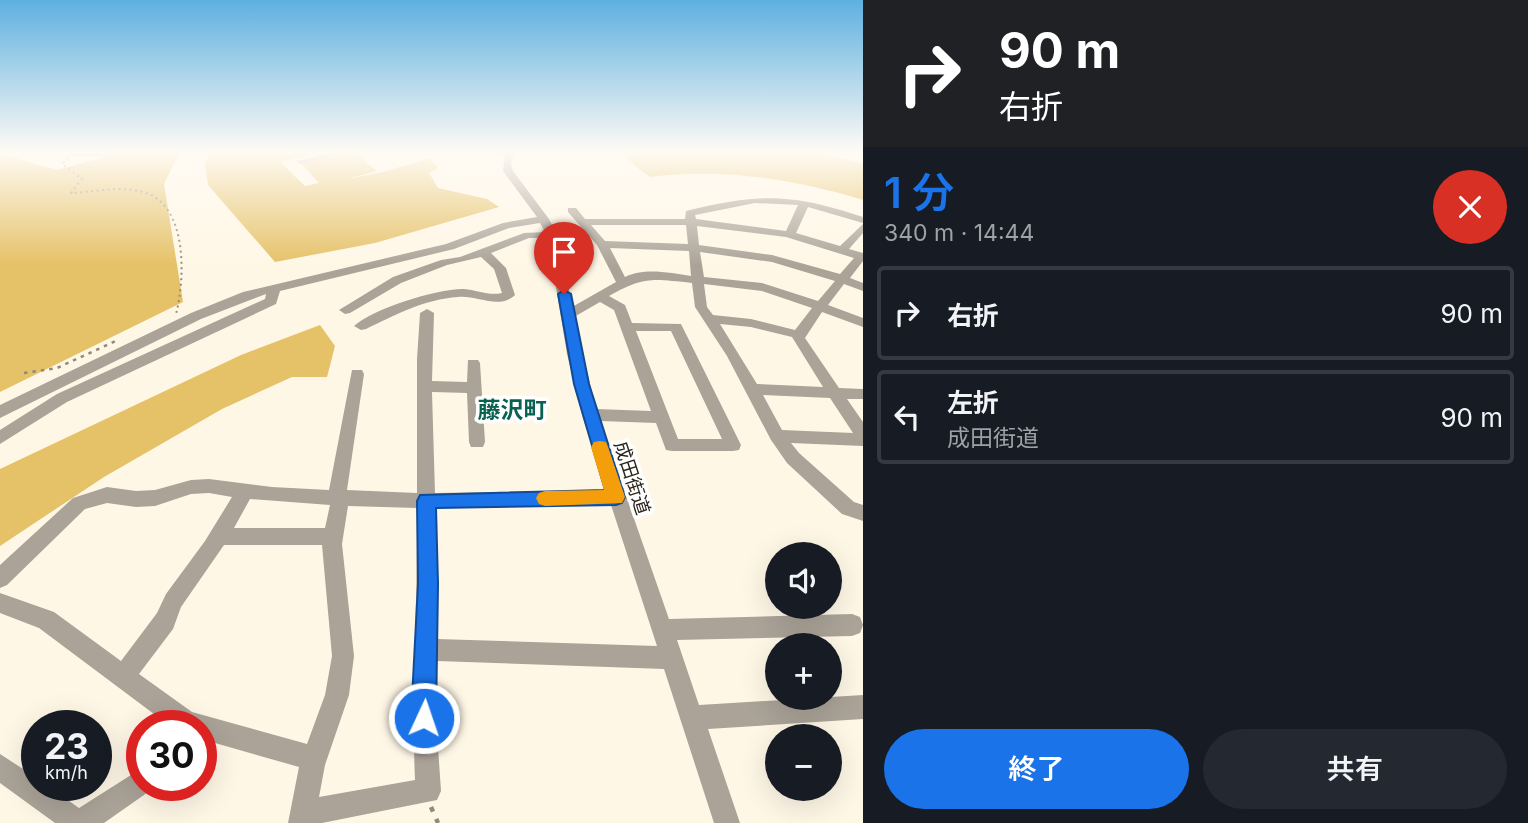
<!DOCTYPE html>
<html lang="ja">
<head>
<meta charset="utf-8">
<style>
  :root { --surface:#171b24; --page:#242831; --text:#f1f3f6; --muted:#9ea1a6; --line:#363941; --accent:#1a73e8 }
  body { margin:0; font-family:Inter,"Noto Sans JP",sans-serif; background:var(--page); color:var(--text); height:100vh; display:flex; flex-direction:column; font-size:26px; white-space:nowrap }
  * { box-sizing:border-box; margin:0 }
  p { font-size:23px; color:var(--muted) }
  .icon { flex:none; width:38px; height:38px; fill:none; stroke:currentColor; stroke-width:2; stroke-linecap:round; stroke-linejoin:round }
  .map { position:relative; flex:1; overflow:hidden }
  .drawer { display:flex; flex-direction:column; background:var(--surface); width:665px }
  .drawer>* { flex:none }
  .banner { background:#202124; color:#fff; overflow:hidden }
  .buttons { position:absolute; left:765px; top:542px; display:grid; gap:14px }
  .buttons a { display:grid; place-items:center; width:77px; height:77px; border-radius:50%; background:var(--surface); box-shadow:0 7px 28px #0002; font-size:35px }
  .speed { position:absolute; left:21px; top:710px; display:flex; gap:14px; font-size:35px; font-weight:700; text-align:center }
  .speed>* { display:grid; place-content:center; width:91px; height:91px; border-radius:50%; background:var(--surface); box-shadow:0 7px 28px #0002; line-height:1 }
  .speed small { font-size:18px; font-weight:400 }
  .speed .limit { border:10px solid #d22; background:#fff; color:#111 }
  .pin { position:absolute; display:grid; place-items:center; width:60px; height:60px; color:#fff; margin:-72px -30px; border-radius:50% 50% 50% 0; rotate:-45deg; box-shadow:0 0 7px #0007 }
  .pin .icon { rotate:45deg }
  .me { position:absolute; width:77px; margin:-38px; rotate:3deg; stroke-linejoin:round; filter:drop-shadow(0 0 5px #0008) }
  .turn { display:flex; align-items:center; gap:24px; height:147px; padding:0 21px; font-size:32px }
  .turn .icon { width:91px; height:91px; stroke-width:2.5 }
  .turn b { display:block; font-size:49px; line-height:60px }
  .round { display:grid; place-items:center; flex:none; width:74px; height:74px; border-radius:37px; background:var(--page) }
  .summary { display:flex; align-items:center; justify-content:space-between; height:119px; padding:0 21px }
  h1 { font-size:42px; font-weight:600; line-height:52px; color:var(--accent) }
  .primary-button { display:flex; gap:14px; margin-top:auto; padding:14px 21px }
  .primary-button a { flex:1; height:80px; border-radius:42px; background:var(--accent); color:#fff; font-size:28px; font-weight:600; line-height:80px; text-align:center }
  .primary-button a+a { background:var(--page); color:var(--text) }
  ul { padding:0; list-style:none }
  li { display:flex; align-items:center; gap:21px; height:94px; margin:0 14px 10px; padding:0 7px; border:4px solid var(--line); border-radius:7px }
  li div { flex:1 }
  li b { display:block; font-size:26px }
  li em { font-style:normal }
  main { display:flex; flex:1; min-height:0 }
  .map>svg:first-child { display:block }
  .green { fill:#e5c167 }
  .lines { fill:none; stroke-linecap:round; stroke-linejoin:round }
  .path-far2 { stroke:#918b7e; stroke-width:2; stroke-dasharray:2 3.5; stroke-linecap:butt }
  .path-far1 { stroke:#918b7e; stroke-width:2.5; stroke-dasharray:3.5 5; stroke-linecap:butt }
  .path { stroke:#918b7e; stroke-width:4.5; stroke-dasharray:5 8; stroke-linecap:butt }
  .minor { fill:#aba398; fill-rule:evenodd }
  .route { fill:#1a73e8; stroke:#114b97; stroke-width:2 }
  .slow { fill:#f59e0b }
  .labels { text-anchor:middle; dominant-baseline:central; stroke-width:7; stroke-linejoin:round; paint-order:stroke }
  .street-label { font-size:19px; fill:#2a251b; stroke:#fff }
  .quarter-label { font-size:23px; font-weight:bold; fill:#086151; stroke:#fff }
</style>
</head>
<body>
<main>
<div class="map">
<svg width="863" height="823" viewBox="0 0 863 823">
  <rect width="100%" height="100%" fill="#fff7e6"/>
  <path class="green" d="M127,151H180L164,184L183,302L0,392V154L57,170Z
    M211,151H326L280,162L305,186L319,183L300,162L353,151L377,171L347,179L383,172L430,158L438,168L429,173L438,188L487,199L499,207L375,243L275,262L208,185L205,164Z
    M621,151H805L863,163V200C795,179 721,168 650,177L636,167Z
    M320,325L335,346L327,377H292L222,409L104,477L0,546V469L241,355Z"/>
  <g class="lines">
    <path class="path-far2" d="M68,158L62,164L82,179L71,193C95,192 122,185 146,193C188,207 185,280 176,314"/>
    <path class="path-far1" d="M24,373L57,368L118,340"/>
    <path class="path" d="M431,807L438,823"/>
    <path class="minor" d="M72,151H107L110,153L106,156H73L69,153Z
      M340,151H355L300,164L296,161Z
      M484,151H515L511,163L513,171L549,219L560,240L572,307L616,282L597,245L568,212V208H576L585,219H685L686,211C759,193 791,193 863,217V223L808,207L796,233L840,246L863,224V233L849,249L863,253V261L850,278L863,283V291L844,284L828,305L863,318V327L822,312L805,338L839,388L863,389V399H847L863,422V446L791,443L799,453L854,502L863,505V521L842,514L787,463L771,440L727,356L695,307L692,283C652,279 645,276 609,296L625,305L632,323L681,324L741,445L739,450L733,451H672L666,450L656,423L600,421L669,619L852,614L860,617L863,625L860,633L852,636L677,640L699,705L863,695V719L708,729L740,823H714L664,669L437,661L436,718L441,791L437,800L322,823H288L299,767L201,739V726H170L39,628L0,613V593L54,612L121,661L157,613L166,594L205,541L232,497L209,493L191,494L155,506L136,507L107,503L85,509L7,585L0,588V565L73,498L107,487L136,491L155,490L191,480L209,479L272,487L329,490L352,370H362L364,374L347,490L417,493V359L420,313L427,309L434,313L432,381L467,382L468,360H478L480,363L485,442L483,447H471L469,442L467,393L432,392L435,493L606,490L582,415L567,354L548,238H529L491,253L506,268L515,295C499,310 477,295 458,297C425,299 395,315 366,329L361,330L354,326C372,309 439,288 464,289C477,290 489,296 502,293L494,269L481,257L447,265L401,283L350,313L345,314L339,310L393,277L441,260L460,257L524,233L545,232L540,223L509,228L454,249L280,291L276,304L67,402L0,444V430L57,394L265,299L266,294L201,319L0,418V405L191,313L243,292L446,244L503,223L537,217L503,171L505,156ZM755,203L798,205L786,231L696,219L695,215ZM591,225H686L688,244L605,241ZM697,226L786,237L854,258L840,274L772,255L699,245ZM610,248L689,251L691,276C671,273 644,267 625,277ZM700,252L772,262L835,281L818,301L762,283L704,277ZM704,284L762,291L812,308L795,330L751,319L713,315L707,307ZM600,302L614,310L651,411L596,409L574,317ZM720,324L751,327L792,337L823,387L757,384ZM636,331H671L722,439H678ZM763,395L830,398L853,433L782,430ZM250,499L330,505L325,528H234ZM611,505L657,646L437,639L436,508ZM348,506L417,508C418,599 411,690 415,780L319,797L325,765L349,695L354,656L342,544ZM224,545H322L332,656L325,695L307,744L192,712L139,674L173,629L181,607Z
      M0,754L37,778V786H48L79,808L142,768V786H153L151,790L104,823H55L0,783Z"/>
  </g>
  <linearGradient id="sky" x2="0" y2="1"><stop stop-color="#5eb0e0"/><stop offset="0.57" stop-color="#fffbf4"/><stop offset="1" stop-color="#fffbf4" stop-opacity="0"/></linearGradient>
  <rect width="863" height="266" fill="url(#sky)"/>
  <path class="route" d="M564,290L571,294L589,384L625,497L622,503L616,505L436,508L438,584L436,718L432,726L424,730L415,726L411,718L418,584L417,501L420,495L605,490L574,384L558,294Z"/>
  <path class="slow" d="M600,441L606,442L608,447L625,497L622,503L545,506L539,504L536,498L539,493L545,491L604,490L591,447L594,442Z"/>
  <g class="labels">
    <g class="street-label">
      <text transform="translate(632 478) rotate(72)">成田街道</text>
    </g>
    <g class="quarter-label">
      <text x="512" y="410">藤沢町</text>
    </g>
  </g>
</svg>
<div class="buttons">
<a><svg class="icon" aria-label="sound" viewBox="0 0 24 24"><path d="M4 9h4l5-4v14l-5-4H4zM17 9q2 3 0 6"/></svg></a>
<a>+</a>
<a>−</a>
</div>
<div class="speed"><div>23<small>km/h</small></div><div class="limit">30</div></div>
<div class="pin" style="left:564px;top:294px;background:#d93025"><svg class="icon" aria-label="arrive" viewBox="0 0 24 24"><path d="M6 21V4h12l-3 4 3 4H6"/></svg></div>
<svg class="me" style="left:424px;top:718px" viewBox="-20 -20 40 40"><circle r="17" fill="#1a73e8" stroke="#fff" stroke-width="3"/><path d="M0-11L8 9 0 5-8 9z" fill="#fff"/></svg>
</div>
<section class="drawer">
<div class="banner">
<div class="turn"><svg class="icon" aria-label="right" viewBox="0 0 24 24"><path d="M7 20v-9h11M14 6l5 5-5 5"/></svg><div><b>90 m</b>右折</div></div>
</div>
<div class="summary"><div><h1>1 分</h1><p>340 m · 14:44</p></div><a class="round" style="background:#d93025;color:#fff"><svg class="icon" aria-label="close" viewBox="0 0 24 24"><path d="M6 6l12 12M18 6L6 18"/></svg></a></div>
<ul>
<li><svg class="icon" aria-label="right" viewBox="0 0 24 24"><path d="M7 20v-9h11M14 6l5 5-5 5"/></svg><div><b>右折</b></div><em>90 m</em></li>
<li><svg class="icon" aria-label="left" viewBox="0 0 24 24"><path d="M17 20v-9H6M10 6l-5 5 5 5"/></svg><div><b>左折</b><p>成田街道</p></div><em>90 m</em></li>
</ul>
<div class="primary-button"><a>終了</a><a>共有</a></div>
</section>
</main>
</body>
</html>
